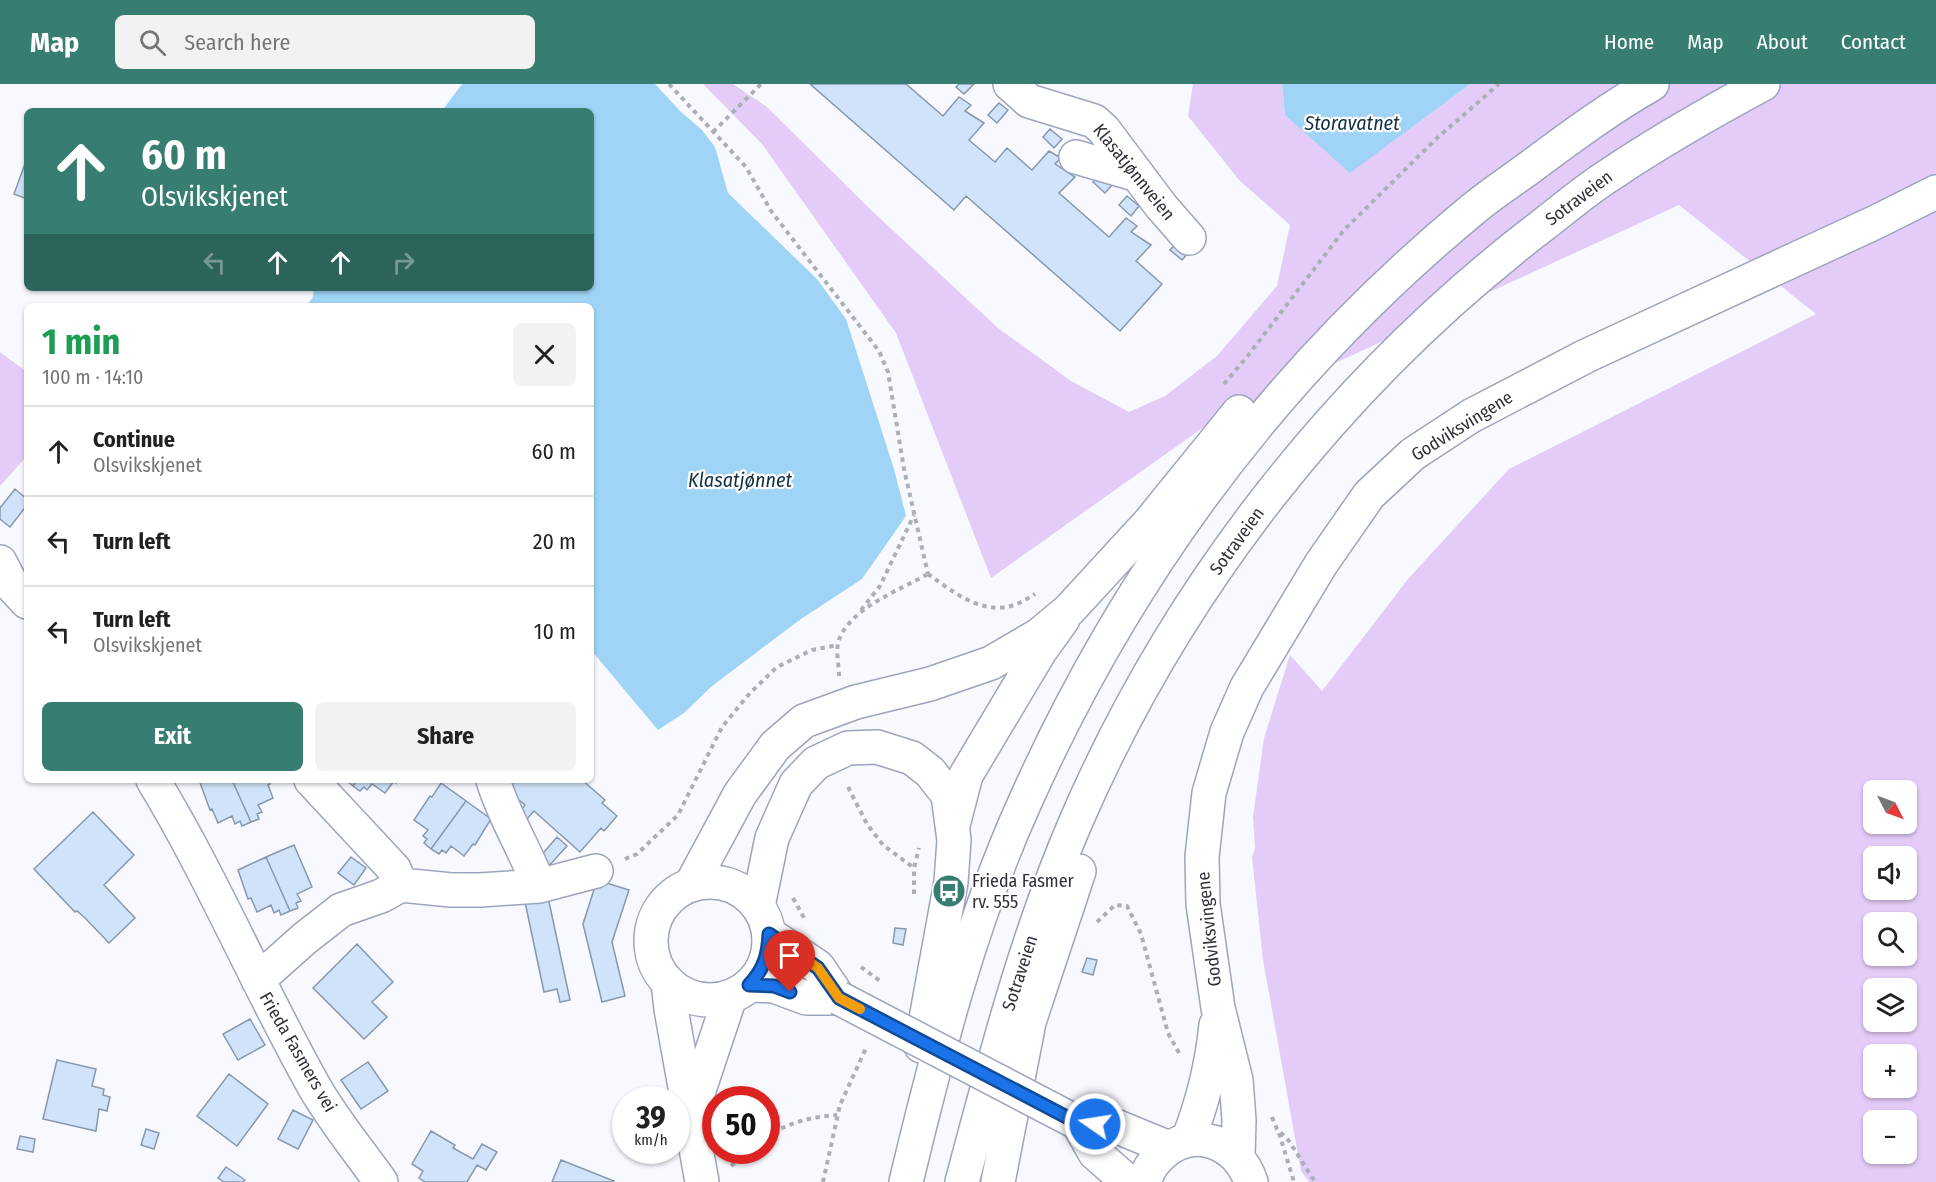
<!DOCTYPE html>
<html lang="en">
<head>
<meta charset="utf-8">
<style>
  :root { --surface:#fff; --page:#f2f2f2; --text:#202124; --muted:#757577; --line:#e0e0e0; --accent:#387d72 }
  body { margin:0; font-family:"Fira Sans Condensed",sans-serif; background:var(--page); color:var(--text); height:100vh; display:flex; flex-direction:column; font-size:22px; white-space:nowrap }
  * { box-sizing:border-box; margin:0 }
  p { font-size:20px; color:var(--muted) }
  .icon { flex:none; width:33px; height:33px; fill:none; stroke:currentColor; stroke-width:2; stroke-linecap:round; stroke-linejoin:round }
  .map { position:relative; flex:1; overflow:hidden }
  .details { position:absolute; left:24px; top:219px; width:570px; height:480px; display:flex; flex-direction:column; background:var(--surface); border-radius:9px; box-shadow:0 2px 4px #0004 }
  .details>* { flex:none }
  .hud { position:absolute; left:24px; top:24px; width:570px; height:183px; border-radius:9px; box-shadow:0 2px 4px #0004; background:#387d72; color:#fff; overflow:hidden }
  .needle { width:39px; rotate:132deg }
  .tools { position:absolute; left:1863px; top:696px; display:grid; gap:12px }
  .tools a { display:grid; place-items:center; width:54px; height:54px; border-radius:9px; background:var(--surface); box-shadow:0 2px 4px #0004; font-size:30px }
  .speed { position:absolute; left:612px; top:1002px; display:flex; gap:12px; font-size:30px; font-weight:700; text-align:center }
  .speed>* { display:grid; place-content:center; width:78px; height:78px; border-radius:50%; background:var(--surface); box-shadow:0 2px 4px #0004; line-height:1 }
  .speed small { font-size:15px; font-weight:400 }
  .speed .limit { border:9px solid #d22; background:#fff; color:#111 }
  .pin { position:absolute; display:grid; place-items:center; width:51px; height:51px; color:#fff; margin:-62px -26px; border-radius:50% 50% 50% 0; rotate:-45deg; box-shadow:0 0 6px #0007 }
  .pin .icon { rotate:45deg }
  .me { position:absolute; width:66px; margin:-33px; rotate:283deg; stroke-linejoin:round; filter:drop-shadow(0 0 4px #0008) }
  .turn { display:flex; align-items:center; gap:21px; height:126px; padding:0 18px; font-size:27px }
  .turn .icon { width:78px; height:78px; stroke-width:2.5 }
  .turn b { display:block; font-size:42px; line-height:51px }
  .lanes { display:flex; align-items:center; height:57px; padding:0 18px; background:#0003; justify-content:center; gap:30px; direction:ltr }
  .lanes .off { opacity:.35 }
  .round { display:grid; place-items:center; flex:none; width:63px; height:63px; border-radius:9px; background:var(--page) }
  .summary { display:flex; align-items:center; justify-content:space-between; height:102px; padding:0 18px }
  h1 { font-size:36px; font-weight:700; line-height:45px; color:#1e9e55 }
  .action { display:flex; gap:12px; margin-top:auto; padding:12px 18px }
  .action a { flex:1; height:69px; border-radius:9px; background:var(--accent); color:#fff; font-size:24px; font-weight:700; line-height:69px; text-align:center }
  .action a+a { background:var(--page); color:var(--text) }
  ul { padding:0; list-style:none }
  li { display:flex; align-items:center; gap:18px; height:90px; padding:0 18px; border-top:2px solid var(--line) }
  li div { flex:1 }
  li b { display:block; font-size:22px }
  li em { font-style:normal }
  header { display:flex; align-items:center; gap:36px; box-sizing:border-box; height:84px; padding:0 30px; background:var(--accent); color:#fff }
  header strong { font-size:28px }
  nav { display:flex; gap:33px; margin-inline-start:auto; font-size:21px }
  .search { width:420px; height:54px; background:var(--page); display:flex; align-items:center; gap:15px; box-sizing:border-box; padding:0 21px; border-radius:9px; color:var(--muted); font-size:22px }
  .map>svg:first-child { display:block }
  .green { fill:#e4ccf8; fill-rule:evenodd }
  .water { fill:#9fd4f6 }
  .building { fill:#d1e3fa; stroke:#8798ad; stroke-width:1.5 }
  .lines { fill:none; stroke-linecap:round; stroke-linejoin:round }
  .minor-casing { stroke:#9da4be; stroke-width:36 }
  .major-casing { stroke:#9da4be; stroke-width:36 }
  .highway-casing { stroke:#9da4be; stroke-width:36 }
  .path { stroke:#acafb6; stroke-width:4; stroke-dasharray:4.5 4.5; stroke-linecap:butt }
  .minor { stroke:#fff; stroke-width:33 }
  .major { stroke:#fff; stroke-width:33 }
  .highway { stroke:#fff; stroke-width:33 }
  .major-bridge-casing { stroke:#9da4be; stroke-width:36; stroke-linecap:butt }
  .path-bridge { stroke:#acafb6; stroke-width:4; stroke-dasharray:4.5 4.5; stroke-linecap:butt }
  .major-bridge { stroke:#fff; stroke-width:33 }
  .route-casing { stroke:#114b97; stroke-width:15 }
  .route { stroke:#1a73e8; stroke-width:10 }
  .slow { stroke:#f59e0b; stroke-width:10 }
  .labels { text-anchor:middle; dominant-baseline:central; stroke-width:4.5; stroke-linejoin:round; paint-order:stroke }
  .street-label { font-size:18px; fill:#2e313b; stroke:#fff }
  .poi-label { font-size:18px; fill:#2e313b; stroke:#fff; text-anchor:start }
  .water-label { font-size:20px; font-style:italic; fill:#113041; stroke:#fff }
</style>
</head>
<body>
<header>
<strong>Map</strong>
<div class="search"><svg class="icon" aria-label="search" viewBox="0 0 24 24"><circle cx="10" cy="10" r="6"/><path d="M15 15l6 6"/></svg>Search here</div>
<nav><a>Home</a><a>Map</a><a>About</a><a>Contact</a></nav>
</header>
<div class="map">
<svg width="1936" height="1098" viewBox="0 0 1936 1098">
  <rect width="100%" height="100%" fill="#f7f9fe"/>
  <path class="green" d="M703,0H733L767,23L872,127L998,244L1071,297L1129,328L1165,312L1217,272L1277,202L1290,141L1239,96L1188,32L1193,0H1282L1285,31L1424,32L1470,0H1936V1098H1309L1301,1087L1263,876L1252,773L1255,764L1253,733L1264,654L1290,571L1322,607L1408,495L1509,385L1816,230L1679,121L1218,333L991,494L896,249L762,60ZM1874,706H1906V740H1874ZM1874,772H1906V806H1874ZM1874,838H1906V872H1874ZM1874,904H1906V938H1874ZM1874,970H1906V1004H1874ZM1874,1036H1906V1070H1874Z
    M0,268L27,288V372L0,402Z"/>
  <path class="water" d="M462,0H655L681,28L702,46L715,63L728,109L817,195L846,235L894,385L906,432L862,495L801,535L712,602L684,629L658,646L591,566V222H306L313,213L314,204H591V27H442Z
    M1282,0H1470L1350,89L1285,31Z"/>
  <path class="building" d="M810,0H906L943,32L959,13L971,21L965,27L984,39L969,56L995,78L1007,64L1032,86L1049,67L1061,74L1055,80L1075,93L1059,109L1109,153L1126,134L1137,142L1131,148L1151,161L1136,177L1162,200L1120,247L966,112L954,126Z
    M959,0H974L964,10L956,3Z
    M999,19L1008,26L997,39L988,31Z
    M1050,45L1062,55L1054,64L1043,53Z
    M27,74V115L14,110Z
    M1101,89L1113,100L1105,109L1093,98Z
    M1127,112L1139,122L1131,132L1119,121Z
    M1178,157L1190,167L1182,176L1170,166Z
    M15,405L27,415V421L10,443L0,435V424Z
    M199,696H232L251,738L242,742L240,737L235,740L232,732L218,739L212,725L210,726Z
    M232,696H268L270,700L268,701L273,714L258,721L262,728L257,730L259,735L251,738Z
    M346,696H357L353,702Z
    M357,696H397L396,699L394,697L385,709L372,700L367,706L364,703L360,707L353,702Z
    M512,696H582L605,716L602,719L617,732L604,747L601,744L580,768L534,727L527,735L519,728L525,721L505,704Z
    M441,699L466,717L431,765L424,759L427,755L423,752L428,746L414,736L430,712L432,713Z
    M466,717L491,735L475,761L473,760L464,772L451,762L446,769L442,766L439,770L431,765Z
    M93,728L134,771L104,801L135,834L109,859L85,834L77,827L75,828L34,785Z
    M557,753L567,762L547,784L538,775Z
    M294,761L312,803L297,810L301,817L296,819L298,824L290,827L266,773Z
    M266,773L290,827L281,831L279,826L274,829L271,821L257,828L251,814L248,815L238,786Z
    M351,773L366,784L354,801L338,789Z
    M597,796L629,806L612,858L625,912L602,918L583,840Z
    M548,813L570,916L560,918L557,905L544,908L525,818Z
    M895,844L906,845L903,861L893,859Z
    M357,860L393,898L372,918L387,933L364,955L313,904Z
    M1087,874L1097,876L1093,891L1082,888Z
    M250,935L265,961L238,976L223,950Z
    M57,976L96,985L92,1002L104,1005L103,1011L110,1013L107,1027L99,1025L96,1047L43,1035Z
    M368,978L388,1007L361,1025L341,996Z
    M229,990L268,1020L237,1062L197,1032Z
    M293,1026L313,1036L298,1065L278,1055Z
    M146,1045L159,1049L154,1065L141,1061Z
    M431,1047L455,1061L453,1064L473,1075L482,1060L497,1068L486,1086L477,1081L467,1098H425L419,1094L423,1087L412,1080Z
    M20,1052L35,1055L33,1068L17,1065Z
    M561,1076L614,1097L613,1098H552Z
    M226,1083L245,1096L243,1098H224L218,1094Z"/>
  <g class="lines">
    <defs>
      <path id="minor" d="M1010,0L1029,17L1094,37L1104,46L1161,122L1189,154
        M1076,73L1138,91
        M0,478L13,503L27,518
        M153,696C213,795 258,903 315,1004C334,1037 359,1067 381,1098
        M311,696L394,785L401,801
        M493,696C504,733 525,765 539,802
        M953,741L966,691L1040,567L1063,535
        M258,896L304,855L341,826L381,812L401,801L451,806H480L539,802L596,787"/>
      <path id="major" d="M651 857a59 59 0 1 1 118 0a59 59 0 1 1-118 0Z
        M769,850L818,883L839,914
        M668,898L671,925L702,1098
        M749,901L774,902L806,914H839
        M692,1027L730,913
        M1078,1039L1113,1041L1169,1064
        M1078,1039L1095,1069L1128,1098
        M1188,1056C1203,1018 1212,981 1216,941
        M1238,1073L1239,1036L1236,996L1218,924L1203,820L1202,773L1209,709L1227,648L1247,603L1321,480L1369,411L1413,370L1471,332L1586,272L1876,138L1936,108
        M1145,1098C1147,1087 1154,1077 1162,1070C1194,1041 1238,1058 1251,1098"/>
      <path id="highway" d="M691,801L740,710L775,662L804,637L856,618L930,600L991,579L1039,551L1069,526L1149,439L1239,328
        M758,822L772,754L796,700L816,679L848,664L877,663L912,674L930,688L948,711L954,756L951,798L921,962
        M906,1098C937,969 970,839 1025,718C1128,487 1277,287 1472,126C1491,110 1513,96 1533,81C1572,52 1610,24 1652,0
        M962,1098C995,975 1026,852 1077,735C1178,502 1341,295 1543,141C1565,124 1587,105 1611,90C1660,57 1711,28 1763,0
        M998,1098L1029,938L1079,787"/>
    </defs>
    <use href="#minor" class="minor-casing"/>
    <use href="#major" class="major-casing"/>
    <use href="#highway" class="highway-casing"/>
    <path class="path" d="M669,0L746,83L771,127L879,267L888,288L904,385L928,490
      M713,48L761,0
      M1224,300L1246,274L1344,146L1437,54L1499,0
      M928,490C952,507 982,532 1014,521C1021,519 1028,514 1035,510
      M861,526L880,502L914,431
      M839,592C839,582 836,569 838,559C847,525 900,506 928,490
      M848,703L867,740L883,761L914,784
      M625,775L637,770L678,731L722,643L750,609L777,583L812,566L838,561
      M914,810V784L919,764
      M793,814L804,834
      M1097,838L1115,821L1127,822L1141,850L1168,949L1179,969
      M1272,1033L1277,1045L1289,1057L1315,1098
      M1279,1049L1294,1098
      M766,1054C787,1038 812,1033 837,1031
      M731,1082L750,1066
      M823,1098L840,1021L867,962"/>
    <use href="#minor" class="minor"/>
    <use href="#major" class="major"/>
    <use href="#highway" class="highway"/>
    <defs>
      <path id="major-bridge" d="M839,914L1078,1039"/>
    </defs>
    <use href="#major-bridge" class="major-bridge-casing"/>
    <path class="path-bridge" d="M861,883L880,897"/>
    <use href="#major-bridge" class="major-bridge"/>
  </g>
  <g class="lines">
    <defs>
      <path id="route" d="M790,908L774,902L749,901C764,885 768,871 769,850L818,884L839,914L1078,1039L1095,1040"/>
    </defs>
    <use href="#route" class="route-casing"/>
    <use href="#route" class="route"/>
    <path class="slow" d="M789,863L818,884L839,914L860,925"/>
  </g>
  <defs>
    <symbol id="bus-disc" viewBox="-11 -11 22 22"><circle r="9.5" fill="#387d72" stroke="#fff"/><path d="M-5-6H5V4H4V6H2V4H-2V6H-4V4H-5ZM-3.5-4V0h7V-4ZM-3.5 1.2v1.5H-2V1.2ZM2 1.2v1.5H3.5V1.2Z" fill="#fff"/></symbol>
  </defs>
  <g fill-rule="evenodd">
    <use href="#bus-disc" x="930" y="788" width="38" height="38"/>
  </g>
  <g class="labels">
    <g class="street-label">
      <text transform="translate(1134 88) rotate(51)">Klasatjønnveien</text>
      <text transform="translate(1579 114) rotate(-37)">Sotraveien</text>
      <text transform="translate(1462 342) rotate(-32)">Godviksvingene</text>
      <text transform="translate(1237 457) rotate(-54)">Sotraveien</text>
      <text transform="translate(1209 845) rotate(-96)">Godviksvingene</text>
      <text transform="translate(1020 889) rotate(-72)">Sotraveien</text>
      <text transform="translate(298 968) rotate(60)">Frieda Fasmers vei</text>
    </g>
    <g class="poi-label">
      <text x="972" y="797">Frieda Fasmer<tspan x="972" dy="21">rv. 555</tspan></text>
    </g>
    <g class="water-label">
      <text x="1352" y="39">Storavatnet</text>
      <text x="740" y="396">Klasatjønnet</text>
    </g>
  </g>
</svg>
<div class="tools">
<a><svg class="needle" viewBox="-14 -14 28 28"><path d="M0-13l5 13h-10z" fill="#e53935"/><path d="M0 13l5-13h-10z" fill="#757577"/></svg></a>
<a><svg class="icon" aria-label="sound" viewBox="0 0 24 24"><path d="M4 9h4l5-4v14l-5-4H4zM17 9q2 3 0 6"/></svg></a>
<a><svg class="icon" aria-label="search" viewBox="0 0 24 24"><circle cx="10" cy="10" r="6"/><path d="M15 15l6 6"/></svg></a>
<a><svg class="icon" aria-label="layers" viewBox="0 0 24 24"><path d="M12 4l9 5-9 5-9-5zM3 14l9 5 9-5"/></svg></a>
<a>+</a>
<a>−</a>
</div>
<div class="speed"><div>39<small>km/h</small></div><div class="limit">50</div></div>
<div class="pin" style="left:790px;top:908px;background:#d93025"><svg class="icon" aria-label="arrive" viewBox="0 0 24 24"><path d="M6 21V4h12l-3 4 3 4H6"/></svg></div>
<svg class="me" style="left:1095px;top:1040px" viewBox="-20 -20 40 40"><circle r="17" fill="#1a73e8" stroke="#fff" stroke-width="3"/><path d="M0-11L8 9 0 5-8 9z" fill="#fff"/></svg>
<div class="hud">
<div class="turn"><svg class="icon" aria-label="ahead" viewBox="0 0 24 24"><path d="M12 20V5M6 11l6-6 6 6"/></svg><div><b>60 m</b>Olsvikskjenet</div></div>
<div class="lanes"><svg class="icon off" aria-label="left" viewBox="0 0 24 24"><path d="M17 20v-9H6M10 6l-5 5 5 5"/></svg><svg class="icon" aria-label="ahead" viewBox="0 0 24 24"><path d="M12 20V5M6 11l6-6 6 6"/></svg><svg class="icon" aria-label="ahead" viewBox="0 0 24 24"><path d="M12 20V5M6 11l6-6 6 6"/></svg><svg class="icon off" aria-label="right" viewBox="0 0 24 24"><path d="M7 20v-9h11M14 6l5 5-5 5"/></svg></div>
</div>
<section class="details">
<div class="summary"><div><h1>1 min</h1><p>100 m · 14:10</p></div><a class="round"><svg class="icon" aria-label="close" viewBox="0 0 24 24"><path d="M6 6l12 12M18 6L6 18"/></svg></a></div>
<ul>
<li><svg class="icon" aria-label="ahead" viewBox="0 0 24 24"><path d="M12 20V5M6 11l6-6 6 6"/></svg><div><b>Continue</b><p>Olsvikskjenet</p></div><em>60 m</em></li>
<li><svg class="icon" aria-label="left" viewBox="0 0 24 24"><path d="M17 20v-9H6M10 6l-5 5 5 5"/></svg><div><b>Turn left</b></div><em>20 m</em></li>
<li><svg class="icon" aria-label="left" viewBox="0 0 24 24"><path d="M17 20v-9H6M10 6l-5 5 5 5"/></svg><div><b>Turn left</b><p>Olsvikskjenet</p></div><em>10 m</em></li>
</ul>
<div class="action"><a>Exit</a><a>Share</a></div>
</section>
</div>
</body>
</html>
